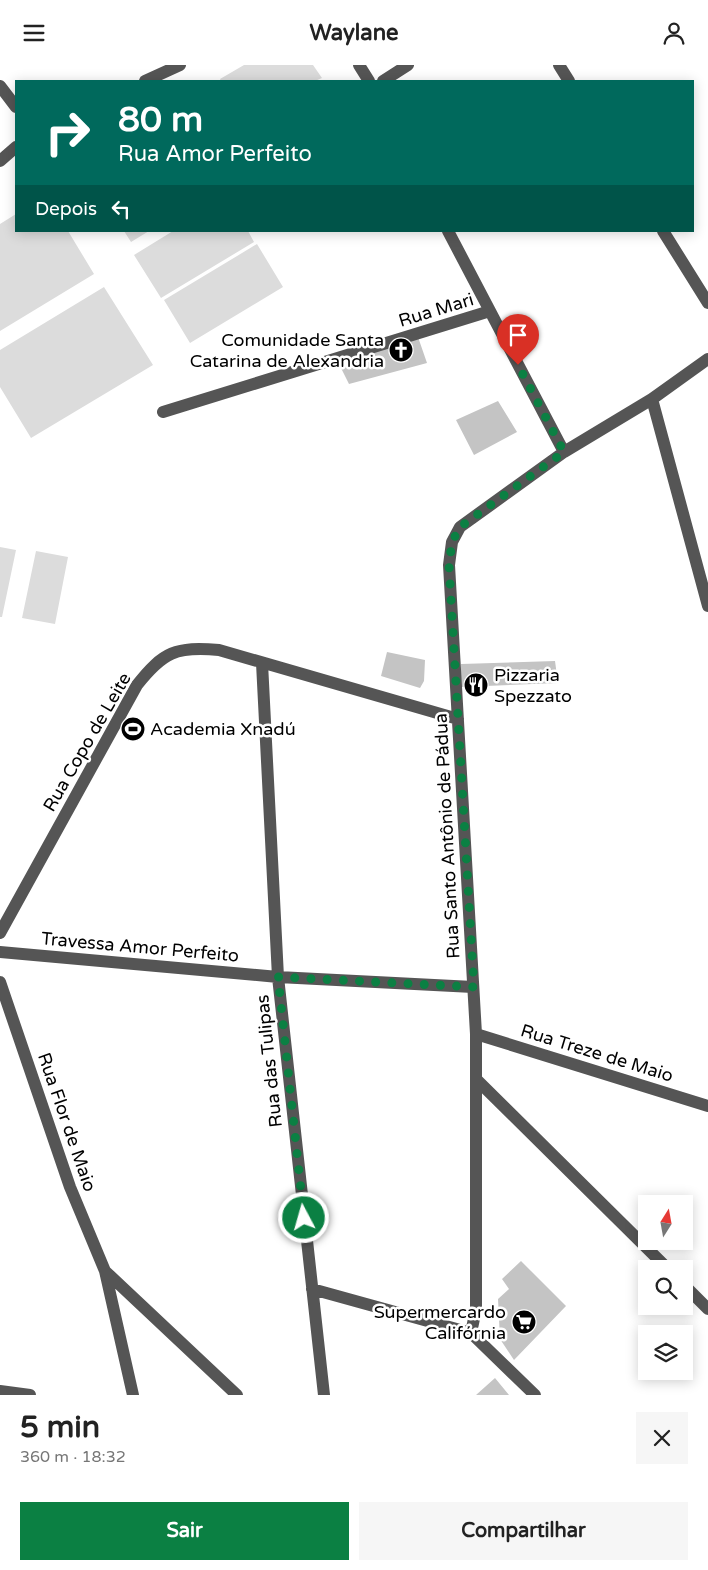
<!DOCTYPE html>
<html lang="pt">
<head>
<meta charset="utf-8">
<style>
  :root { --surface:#fff; --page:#f6f6f6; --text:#222; --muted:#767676; --accent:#0b8043 }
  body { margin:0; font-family:"Varela Round",sans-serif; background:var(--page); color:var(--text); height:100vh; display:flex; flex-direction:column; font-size:19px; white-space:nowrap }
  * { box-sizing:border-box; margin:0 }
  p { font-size:16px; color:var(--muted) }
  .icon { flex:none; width:28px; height:28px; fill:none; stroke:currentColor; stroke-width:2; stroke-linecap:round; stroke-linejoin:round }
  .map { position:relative; height:1330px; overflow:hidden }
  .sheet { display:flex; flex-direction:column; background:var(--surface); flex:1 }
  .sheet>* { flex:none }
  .guide { position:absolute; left:15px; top:15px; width:679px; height:152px; border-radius:0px; box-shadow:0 2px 12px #0003; background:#00695c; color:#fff; overflow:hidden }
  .needle { width:32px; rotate:11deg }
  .controls { position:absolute; left:638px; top:1130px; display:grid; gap:10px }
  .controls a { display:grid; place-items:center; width:55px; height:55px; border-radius:0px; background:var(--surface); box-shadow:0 2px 12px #0003; font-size:25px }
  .pin { position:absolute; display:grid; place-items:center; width:42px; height:42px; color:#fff; margin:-51px -21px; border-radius:50% 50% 50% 0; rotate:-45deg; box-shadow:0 0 5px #0007 }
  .pin .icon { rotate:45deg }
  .me { position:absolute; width:55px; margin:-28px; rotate:354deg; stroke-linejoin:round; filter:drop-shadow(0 0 4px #0008) }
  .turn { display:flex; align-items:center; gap:18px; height:105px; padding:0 20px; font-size:22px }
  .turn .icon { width:65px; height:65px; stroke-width:2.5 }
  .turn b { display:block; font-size:35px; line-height:42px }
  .then { display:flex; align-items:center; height:48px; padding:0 20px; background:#0003; gap:10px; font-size:19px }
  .round { display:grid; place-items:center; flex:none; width:52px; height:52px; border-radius:0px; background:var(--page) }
  .summary { display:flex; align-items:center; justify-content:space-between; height:85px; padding:0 20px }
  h1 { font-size:30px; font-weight:700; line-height:38px }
  .primary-button { display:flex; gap:10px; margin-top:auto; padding:10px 20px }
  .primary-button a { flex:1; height:58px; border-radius:0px; background:var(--accent); color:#fff; font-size:20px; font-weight:700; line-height:58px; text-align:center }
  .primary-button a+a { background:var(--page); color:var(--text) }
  header { display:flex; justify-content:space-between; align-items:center; height:65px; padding:0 20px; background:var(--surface); font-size:22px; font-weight:700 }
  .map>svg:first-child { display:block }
  .green { fill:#dcdcdc }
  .building { fill:#c4c4c4 }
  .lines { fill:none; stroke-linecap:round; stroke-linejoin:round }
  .minor { stroke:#555; stroke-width:12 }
  .route { stroke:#0b8043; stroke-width:9; stroke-dasharray:0 16.2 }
  .labels { text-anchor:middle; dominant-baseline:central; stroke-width:5; stroke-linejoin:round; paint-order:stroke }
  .street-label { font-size:18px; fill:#000; stroke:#fff }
  .poi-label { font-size:18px; fill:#000; stroke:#fff; text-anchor:end }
</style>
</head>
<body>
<header><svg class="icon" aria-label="menu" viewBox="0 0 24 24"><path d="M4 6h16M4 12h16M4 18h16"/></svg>Waylane<svg class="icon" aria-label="person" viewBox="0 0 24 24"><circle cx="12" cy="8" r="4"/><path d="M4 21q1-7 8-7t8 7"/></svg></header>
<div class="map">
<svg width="708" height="1330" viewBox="0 0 708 1330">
  <rect width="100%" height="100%" fill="#fff"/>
  <path class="green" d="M244,0H313L322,13L315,16H221L220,14Z
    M16,149V166H68L94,209L0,266V159Z
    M124,166H149L131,177Z
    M173,166H248L254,177L161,233L134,190Z
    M257,179L283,222L190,278L164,235Z
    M104,222L153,300L31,373L0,322V285Z
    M0,482L16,485L2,552H0Z
    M36,486L68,492L55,559L22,553Z"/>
  <path class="building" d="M418,272L427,298L349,319L339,299Z
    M498,336L517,367L474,390L456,355Z
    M387,587L425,595L424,616L420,623L381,611Z
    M555,596L558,618L461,622V599Z
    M521,1196L566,1241L514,1295L500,1274L498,1234L509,1224L502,1214Z
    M495,1313L509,1330H476Z"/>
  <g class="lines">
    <path class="minor" d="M359,0L369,16
      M559,0L569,16
      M145,16L180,0
      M383,16L408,0
      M0,21L16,42
      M0,96L16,82
      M448,166L564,387
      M663,166L708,238
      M652,334L708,541
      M163,347L490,246
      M262,598L278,912L324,1330
      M0,868L137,620C163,587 176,581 219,585L458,654
      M0,887L278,912L473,922
      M0,917L70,1122L105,1206L133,1330
      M476,969L708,1041
      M478,1016L668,1204
      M105,1206L237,1330
      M684,1220L708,1244
      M312,1224L471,1268L535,1330
      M471,1268L476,1244V969L449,500L452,477L460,462L564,387L652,334L708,294
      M0,1326L30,1330"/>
  </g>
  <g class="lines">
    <path class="route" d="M304,1153L278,912L474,922L449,500L452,477L460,462L564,387L518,300"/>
  </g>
  <defs>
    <symbol id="church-disc" viewBox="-11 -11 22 22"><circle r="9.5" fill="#000" stroke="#fff"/><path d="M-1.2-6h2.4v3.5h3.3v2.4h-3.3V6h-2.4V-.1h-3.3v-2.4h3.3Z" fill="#fff"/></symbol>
    <symbol id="restaurant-disc" viewBox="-11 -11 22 22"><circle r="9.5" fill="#000" stroke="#fff"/><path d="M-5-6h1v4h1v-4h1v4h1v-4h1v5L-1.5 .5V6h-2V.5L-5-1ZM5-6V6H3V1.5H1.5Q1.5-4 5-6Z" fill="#fff"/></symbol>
    <symbol id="stadium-disc" viewBox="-11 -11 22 22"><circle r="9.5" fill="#000" stroke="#fff"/><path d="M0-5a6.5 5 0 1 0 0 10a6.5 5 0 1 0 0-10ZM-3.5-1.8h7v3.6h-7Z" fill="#fff"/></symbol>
    <symbol id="supermarket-disc" viewBox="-11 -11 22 22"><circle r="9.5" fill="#000" stroke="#fff"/><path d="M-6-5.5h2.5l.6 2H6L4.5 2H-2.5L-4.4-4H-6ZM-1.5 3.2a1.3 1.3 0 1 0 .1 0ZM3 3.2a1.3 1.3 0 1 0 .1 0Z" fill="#fff"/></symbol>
  </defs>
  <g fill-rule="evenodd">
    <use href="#church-disc" x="387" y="271" width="28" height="28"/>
    <use href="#restaurant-disc" x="462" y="606" width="28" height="28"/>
    <use href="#stadium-disc" x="119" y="650" width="28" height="28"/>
    <use href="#supermarket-disc" x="510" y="1243" width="28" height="28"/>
  </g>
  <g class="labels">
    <g class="street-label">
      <text transform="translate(436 245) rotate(-17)">Rua Mari</text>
      <text transform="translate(87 677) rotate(-60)">Rua Copo de Leite</text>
      <text transform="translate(447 771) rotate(-93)">Rua Santo Antônio de Pádua</text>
      <text transform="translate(140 882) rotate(5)">Travessa Amor Perfeito</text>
      <text transform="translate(597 988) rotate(17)">Rua Treze de Maio</text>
      <text transform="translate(269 996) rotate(-96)">Rua das Tulipas</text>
      <text transform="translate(67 1057) rotate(71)">Rua Flor de Maio</text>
    </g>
    <g class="poi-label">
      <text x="384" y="275">Comunidade Santa<tspan x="384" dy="21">Catarina de Alexandria</tspan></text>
      <text x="494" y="610" text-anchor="start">Pizzaria<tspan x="494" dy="21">Spezzato</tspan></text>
      <text x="150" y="664" text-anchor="start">Academia Xnadú</text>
      <text x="506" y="1247">Supermercardo<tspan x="506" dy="21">Califórnia</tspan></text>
    </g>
  </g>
</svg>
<div class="controls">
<a><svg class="needle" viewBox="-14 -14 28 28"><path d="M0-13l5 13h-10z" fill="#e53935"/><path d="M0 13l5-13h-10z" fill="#767676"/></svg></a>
<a><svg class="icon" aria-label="search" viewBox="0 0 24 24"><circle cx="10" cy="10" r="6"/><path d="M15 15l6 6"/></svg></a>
<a><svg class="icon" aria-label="layers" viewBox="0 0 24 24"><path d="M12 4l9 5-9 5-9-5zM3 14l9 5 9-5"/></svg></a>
</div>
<div class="pin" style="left:518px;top:300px;background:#d93025"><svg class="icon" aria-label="arrive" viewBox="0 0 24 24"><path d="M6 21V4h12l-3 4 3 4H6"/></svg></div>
<svg class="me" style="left:304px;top:1153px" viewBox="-20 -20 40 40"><circle r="17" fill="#0b8043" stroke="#fff" stroke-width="3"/><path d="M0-11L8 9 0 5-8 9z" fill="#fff"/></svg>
<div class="guide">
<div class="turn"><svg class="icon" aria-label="right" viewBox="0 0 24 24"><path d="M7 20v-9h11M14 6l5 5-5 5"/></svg><div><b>80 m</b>Rua Amor Perfeito</div></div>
<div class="then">Depois<svg class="icon" aria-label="left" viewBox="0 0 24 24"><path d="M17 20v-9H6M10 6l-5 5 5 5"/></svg></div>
</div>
</div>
<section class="sheet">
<div class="summary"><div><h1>5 min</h1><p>360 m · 18:32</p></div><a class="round"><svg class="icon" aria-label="close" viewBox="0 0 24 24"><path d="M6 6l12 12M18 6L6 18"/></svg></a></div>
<div class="primary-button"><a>Sair</a><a>Compartilhar</a></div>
</section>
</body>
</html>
